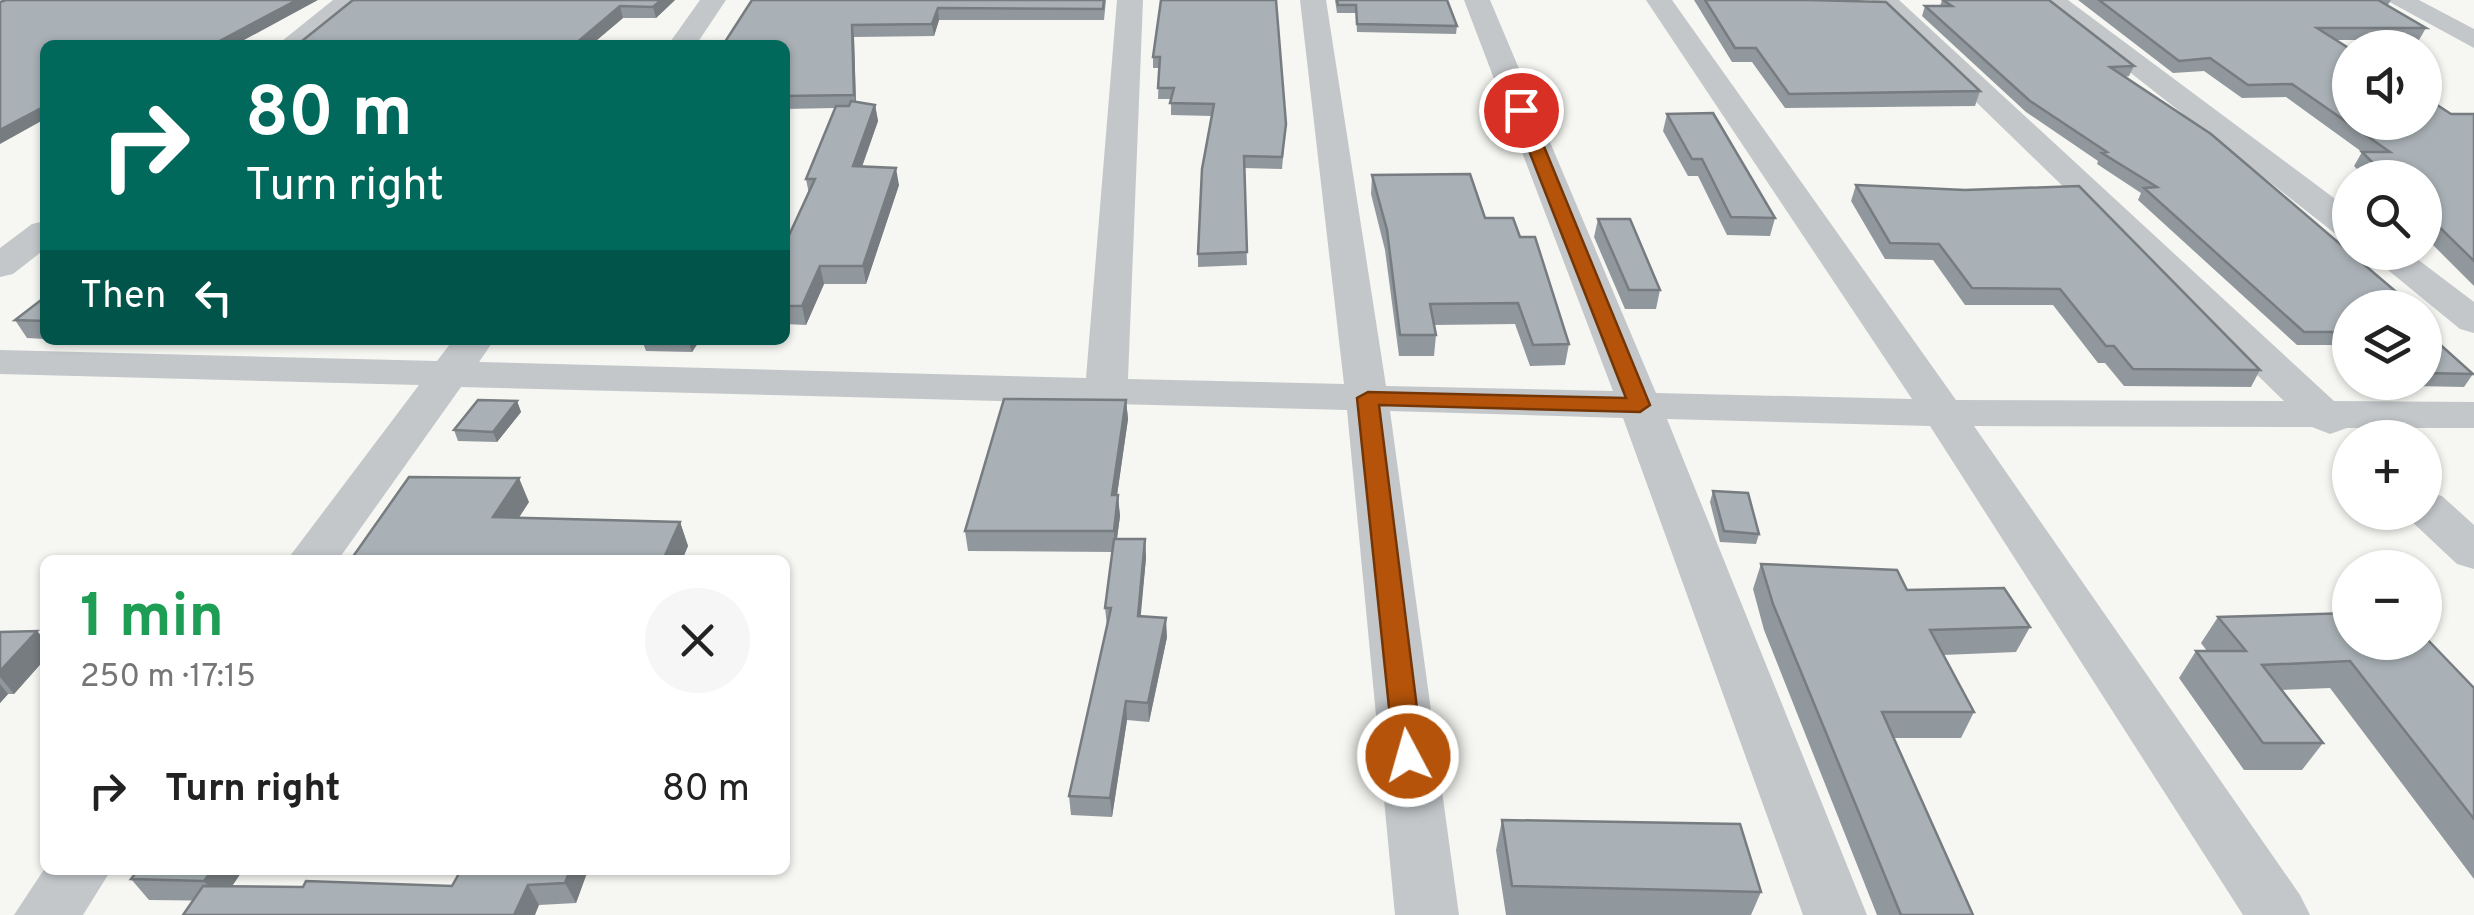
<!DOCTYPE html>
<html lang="en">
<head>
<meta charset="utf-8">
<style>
  :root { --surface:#fff; --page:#f6f6f6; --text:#222; --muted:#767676 }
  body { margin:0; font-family:Overpass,sans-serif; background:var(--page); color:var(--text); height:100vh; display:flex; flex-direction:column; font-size:38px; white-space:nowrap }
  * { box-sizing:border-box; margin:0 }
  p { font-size:32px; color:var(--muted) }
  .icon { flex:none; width:55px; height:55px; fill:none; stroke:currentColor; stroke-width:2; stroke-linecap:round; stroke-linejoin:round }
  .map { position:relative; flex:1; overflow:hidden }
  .side { position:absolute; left:40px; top:555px; width:750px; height:320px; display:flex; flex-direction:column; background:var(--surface); border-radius:15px; box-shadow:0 2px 8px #0004 }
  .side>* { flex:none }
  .banner { position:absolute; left:40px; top:40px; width:750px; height:305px; border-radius:15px; box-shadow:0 2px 8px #0004; background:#00695c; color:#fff; overflow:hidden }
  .controls { position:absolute; left:2332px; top:30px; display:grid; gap:20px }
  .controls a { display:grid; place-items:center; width:110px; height:110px; border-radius:50%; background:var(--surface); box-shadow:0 2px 8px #0004; font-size:50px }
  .pin { position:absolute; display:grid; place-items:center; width:85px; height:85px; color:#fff; margin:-42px; border:5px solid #fff; border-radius:50%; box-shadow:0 2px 10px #0007 }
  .me { position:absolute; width:110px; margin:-55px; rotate:354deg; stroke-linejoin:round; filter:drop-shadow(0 0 8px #0008) }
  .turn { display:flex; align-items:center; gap:35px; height:210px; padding:0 40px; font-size:45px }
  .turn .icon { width:130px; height:130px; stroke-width:2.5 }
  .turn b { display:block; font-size:70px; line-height:85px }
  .then { display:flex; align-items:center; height:95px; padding:0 40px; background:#0003; gap:20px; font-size:38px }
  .round { display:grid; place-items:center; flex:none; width:105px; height:105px; border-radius:52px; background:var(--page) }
  .summary { display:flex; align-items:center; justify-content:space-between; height:170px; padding:0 40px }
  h1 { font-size:60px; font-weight:700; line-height:75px; color:#1e9e55 }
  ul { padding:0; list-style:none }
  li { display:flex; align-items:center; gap:30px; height:130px; padding:0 40px }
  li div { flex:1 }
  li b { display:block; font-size:38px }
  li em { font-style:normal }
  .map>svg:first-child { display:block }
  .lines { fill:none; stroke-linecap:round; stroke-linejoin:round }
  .street { fill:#c3c7ca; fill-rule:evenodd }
  .wall { fill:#91989d }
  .shaded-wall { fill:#767c7f }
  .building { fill:#a9b1b6; stroke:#767c7f; stroke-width:2.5 }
  .route { fill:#b45309; stroke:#753606; stroke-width:2.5 }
</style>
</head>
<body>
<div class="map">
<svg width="2474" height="915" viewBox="0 0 2474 915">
  <rect width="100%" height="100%" fill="#f6f6f2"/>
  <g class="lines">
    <path class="street" d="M333,0H363L309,45H277Z
      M700,0H726L696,45H668Z
      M1117,0H1143L1128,379L1344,384L1300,0H1326L1386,386L1613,391L1464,0H1490L1656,393L1912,399L1646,0H1672L1956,400L2284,401L1871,0H1899L2334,401L2474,402V428H2347L2330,434L2312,427L1974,426L2300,895L2310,915H2243L1930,426L1667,419L1867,915H1803L1623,418L1390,411L1459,915H1395L1347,410L461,387L338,560H287L419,385L0,374V350L437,361L453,340H494L479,362L1086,378Z
      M2038,0H2068L2350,210V238L2337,235Z
      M2386,0H2419L2474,29V48Z
      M45,221V249L13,274L0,277V248L32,224Z
      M2366,252H2408L2474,302V333L2460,329Z
      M2425,492L2442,496L2474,525V569L2457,564L2408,518L2405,512H2425Z
      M45,868V870H111L83,915H14Z"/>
  </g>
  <path class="wall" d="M675,0L656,18H623L591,45H297Z
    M752,0H1106L1104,20H939L934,36L854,37L856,102L875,105L878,121L862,167L899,185L866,284H824L806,325L785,324V244L809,194L806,179L835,108L785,109V45Z
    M1161,0L1286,124L1282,169L1244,168L1247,265L1198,267V254L1212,116L1171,115V99H1158L1159,68H1153V57Z
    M1335,0H1447L1457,26L1456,34L1357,32L1356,13H1337Z
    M1694,0H1809L1980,91L1975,106L1785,108L1752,62H1732Z
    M1942,0H2049L2134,66L2129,76L2125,77L2401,296L2395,305L2350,308V345H2297L2138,200L2141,193L2097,164L2098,161L2026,112L1922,16L1925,6H1940Z
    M2078,0H2391L2388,5L2426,28L2419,40H2336L2451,114H2474V286L2425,237V178H2366L2354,166L2362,152L2286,97L2242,98L2204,71L2173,73Z
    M1667,114L1775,218L1770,236L1727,235L1698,176H1688L1663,131Z
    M1372,175L1485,218L1520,237L1569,344L1565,365L1530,366L1515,324L1434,325L1436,335L1434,356H1399L1385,250L1371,194Z
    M1856,185L2260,370L2251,387L2124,386L2105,363H2098L2053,305H1965L1933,260L1885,259L1851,201Z
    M1598,219L1660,290L1656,309H1625L1594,237Z
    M45,297V339L27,338L15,320Z
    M2425,331L2473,374L2464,387L2413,386L2409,382H2425Z
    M76,340H216L212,344Z
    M642,340H700L692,352L646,351Z
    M1126,400L1128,419L1117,495L1120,516L1117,539H1145L1146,558L1140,616L1167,637L1149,722L1127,720L1112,817L1071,815L1069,796L1107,626L1105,608L1112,552L968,551L965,531Z
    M517,401L521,412L497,442L458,441L454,430Z
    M1713,491L1759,534L1756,544L1720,542L1710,502Z
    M529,502L519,517L680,522L688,546L682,560H353L352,558Z
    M1761,564L1907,590L2030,627L2016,652L1943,655L1974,712L1961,738H1893L1973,915H1877L1764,630L1753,589Z
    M2218,617L2474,688V879L2330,688L2282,690L2323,743L2302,770H2244L2179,678L2196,651H2207L2201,643Z
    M37,631L45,641V659L14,694H8L0,703V632Z
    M1502,820L1761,892L1751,915H1506L1496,850Z
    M243,870L232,886H452L588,870L576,903L539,905L149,900L131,879Z"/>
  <path class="shaded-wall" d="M297,0H318L235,45H212Z
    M661,0H675L656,18L653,7Z
    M620,6L623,18L591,45H574Z
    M938,8L939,20L934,36L932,24Z
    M852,25L854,37L856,107L854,95Z
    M875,105L878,121L856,183L853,166Z
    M45,106V119L0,144V130Z
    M896,168L899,185L866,284L863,266Z
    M820,266L824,284L806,325L802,306Z
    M688,340H700L692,352Z
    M1126,400L1128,419L1114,516L1112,495Z
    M517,401L521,412L497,442L493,432Z
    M519,478L529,502L504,541L493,517Z
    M1118,495L1120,516L1115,552L1114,531Z
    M680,522L688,546L682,560H663Z
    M1145,539L1146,558L1139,635L1138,616Z
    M1166,618L1167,637L1149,722L1148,703Z
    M37,631L45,641V659L14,694L0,677V671Z
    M0,684L8,694L0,703Z
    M1126,701L1127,720L1112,817L1110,798Z
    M212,870H243L221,902L204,881Z
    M570,870H588L576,903L565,883Z
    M528,885L539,905L535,915H514Z"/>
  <path class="building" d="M6,0H297L212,45H45V106L0,130V2Z
    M353,0H661L653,7L620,6L574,45H297Z
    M752,0H1104L1103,9L938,8L932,24L852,25L854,95L785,96V45H723Z
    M1161,0H1276L1286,124L1282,157L1244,156L1247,252L1198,254L1202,169L1214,104L1170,103L1174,88H1158L1160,57H1153Z
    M1337,0H1447L1457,26L1357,24L1356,5H1338Z
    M1705,0H1809L1886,2L1980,91L1789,94L1756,48H1735Z
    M1943,0H2049L2134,66L2110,67L2211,134L2401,296H2385L2398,308H2350V332H2304L2144,188L2157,187L2102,153L2107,152L2030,101L1925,6H1952Z
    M2099,0H2378L2426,28H2317L2350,49V122H2425V97L2451,114H2474V261L2425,213V178H2388L2362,152H2390L2292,84L2248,85L2210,58L2179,61Z
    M851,101L875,105L853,166L896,168L863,266H820L802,306H785V244L815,179H806L836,106H849Z
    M1713,113L1775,218L1731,217L1702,159H1692L1667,114Z
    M1470,174L1485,218H1513L1520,237H1535L1569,344L1533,345L1518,303L1430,304L1436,335H1400L1387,230L1372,175Z
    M1856,185L1965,190L2079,186L2260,370L2133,369L2114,346H2106L2060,289L1972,288L1939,244L1890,243Z
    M1598,219H1630L1660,290H1629Z
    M45,297V321L15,320Z
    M2425,331L2473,374L2425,373Z
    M1004,399L1126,400L1112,495H1118L1114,531H965Z
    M478,400L517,401L493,432L454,430Z
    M409,477L519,478L493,517L680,522L663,560L352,558Z
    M1713,491L1748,493L1759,534L1724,531Z
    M1114,539H1145L1138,616L1166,618L1148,703L1126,701L1110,798L1069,796L1111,608H1105Z
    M1761,564L1897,570L1907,590L2004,588L2030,627L1930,630L1974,712H1882L1973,915H1901L1773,604Z
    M2350,613V642H2425V637L2474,688V819L2350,661L2262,665L2323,743H2263L2196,651H2246L2218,617Z
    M37,631L0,671V632Z
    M1502,820L1740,824L1761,892L1512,886Z
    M138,870H212L204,881L131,879Z
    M461,870H570L565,883L528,885L514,915H183L203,886L303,887L306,881L452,886Z"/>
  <path class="route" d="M1521,106L1529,110L1650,405L1640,412L1379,405L1423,756L1418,764H1398L1394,756L1357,398L1368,392L1626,398L1513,110Z"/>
</svg>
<div class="controls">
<a><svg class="icon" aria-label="sound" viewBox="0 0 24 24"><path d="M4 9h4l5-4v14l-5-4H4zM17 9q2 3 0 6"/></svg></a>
<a><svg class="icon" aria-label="search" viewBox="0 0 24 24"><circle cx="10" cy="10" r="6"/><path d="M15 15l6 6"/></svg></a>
<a><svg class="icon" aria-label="layers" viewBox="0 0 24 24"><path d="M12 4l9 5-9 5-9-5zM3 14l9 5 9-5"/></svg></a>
<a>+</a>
<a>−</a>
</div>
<div class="pin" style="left:1521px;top:110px;background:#d93025"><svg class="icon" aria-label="arrive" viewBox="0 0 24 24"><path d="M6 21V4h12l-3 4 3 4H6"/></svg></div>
<svg class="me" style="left:1408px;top:756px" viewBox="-20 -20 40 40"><circle r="17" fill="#b45309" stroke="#fff" stroke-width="3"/><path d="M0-11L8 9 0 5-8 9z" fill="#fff"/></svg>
<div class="banner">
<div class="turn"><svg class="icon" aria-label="right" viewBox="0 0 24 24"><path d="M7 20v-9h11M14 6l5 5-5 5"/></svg><div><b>80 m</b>Turn right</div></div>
<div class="then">Then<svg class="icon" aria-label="left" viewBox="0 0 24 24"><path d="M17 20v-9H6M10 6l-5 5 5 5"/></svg></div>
</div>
<section class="side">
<div class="summary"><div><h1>1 min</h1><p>250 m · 17:15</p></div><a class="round"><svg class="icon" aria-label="close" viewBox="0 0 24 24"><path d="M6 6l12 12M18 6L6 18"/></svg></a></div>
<ul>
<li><svg class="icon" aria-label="right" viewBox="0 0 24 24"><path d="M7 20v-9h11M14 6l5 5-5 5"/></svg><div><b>Turn right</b></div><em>80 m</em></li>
</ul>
</section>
</div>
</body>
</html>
